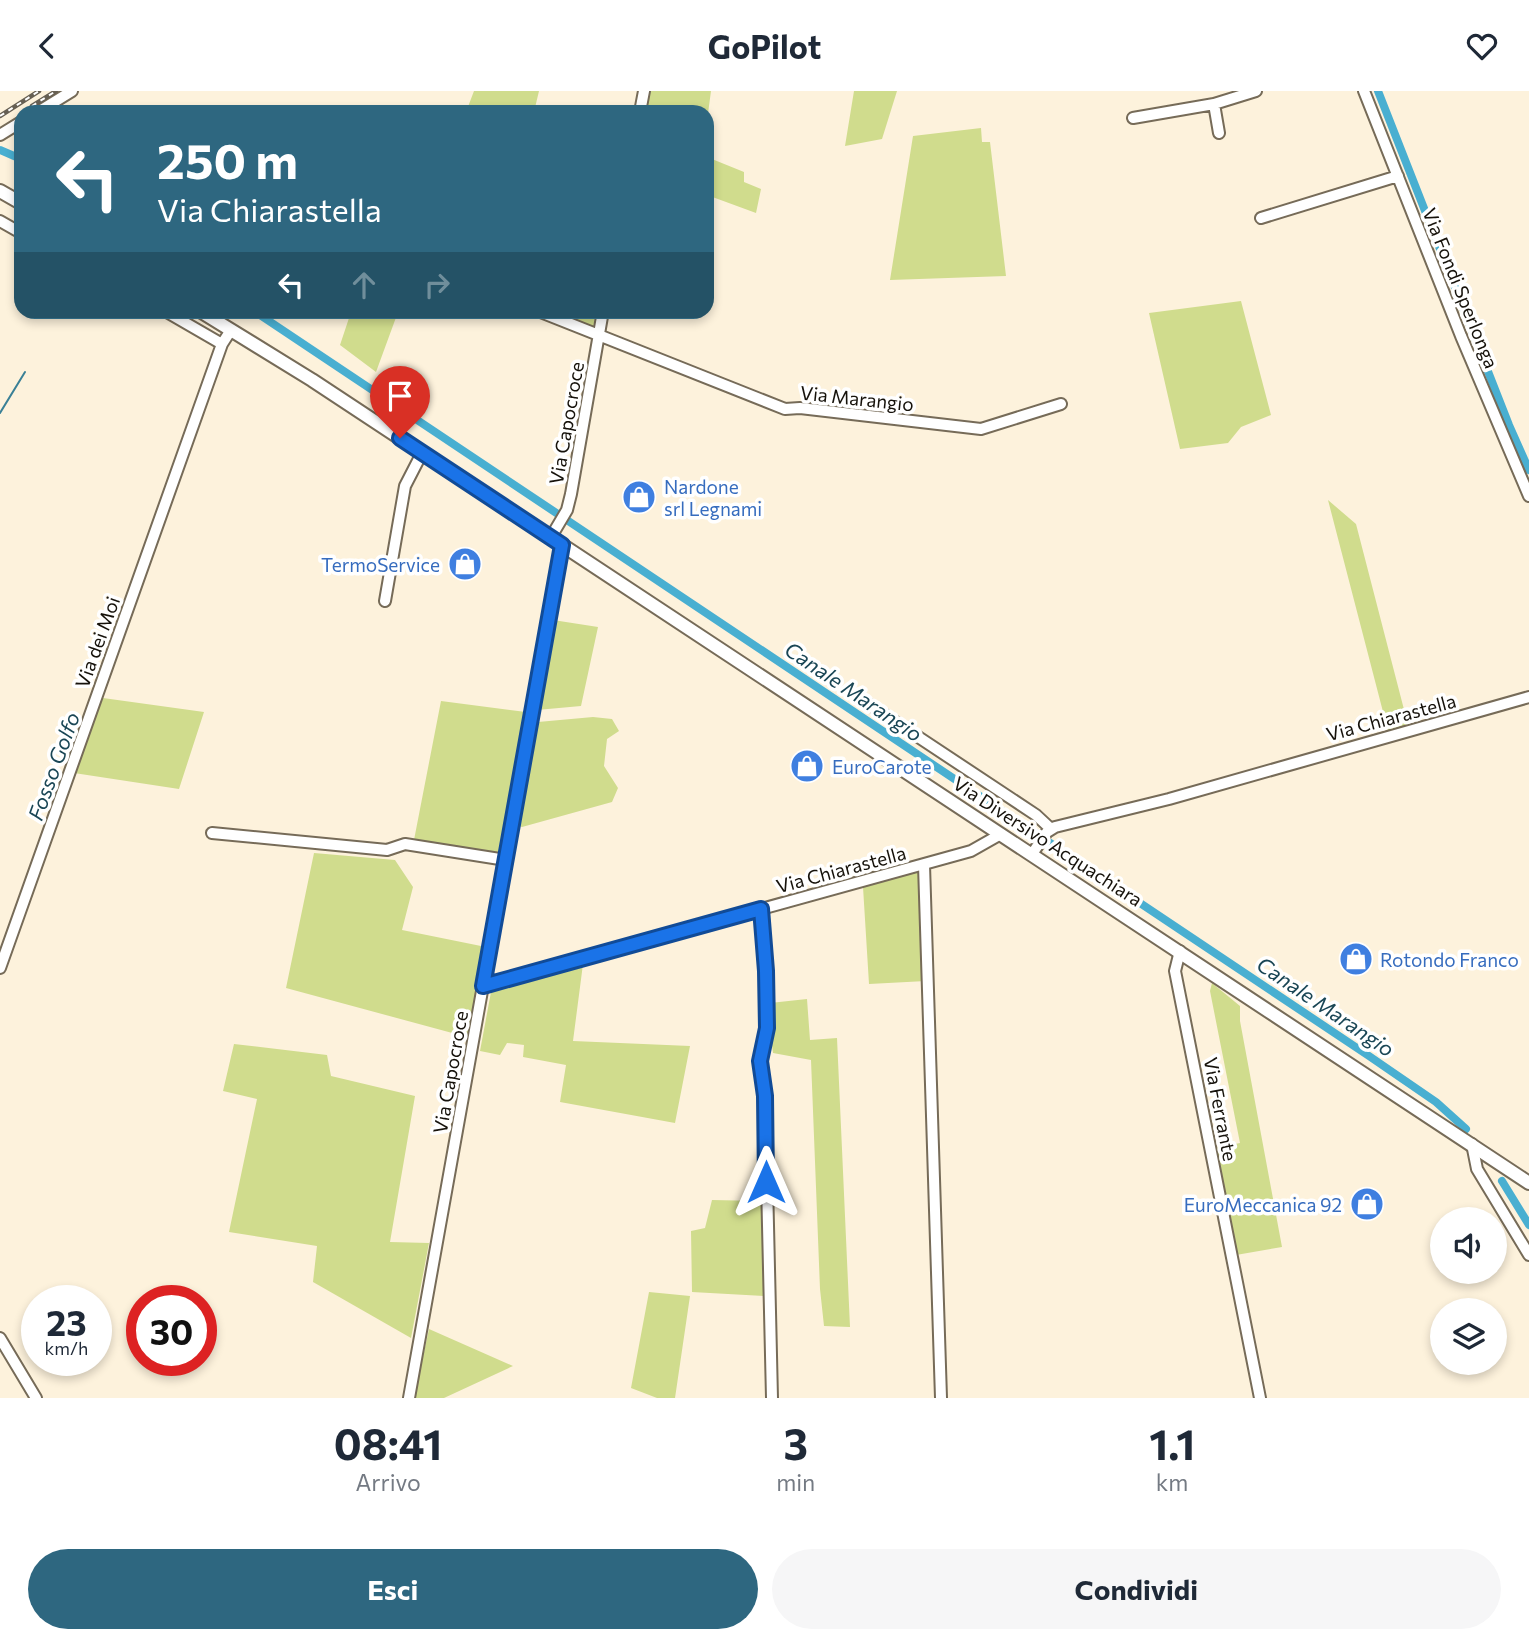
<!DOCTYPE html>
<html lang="it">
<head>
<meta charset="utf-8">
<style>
  :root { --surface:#fff; --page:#f6f6f7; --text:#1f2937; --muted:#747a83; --accent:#2e6780 }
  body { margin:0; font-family:Commissioner,sans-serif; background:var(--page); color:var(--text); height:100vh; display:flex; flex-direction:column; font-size:26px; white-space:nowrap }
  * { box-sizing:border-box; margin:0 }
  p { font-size:23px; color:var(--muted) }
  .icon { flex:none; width:38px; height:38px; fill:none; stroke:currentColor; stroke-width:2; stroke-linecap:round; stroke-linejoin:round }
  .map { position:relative; height:1307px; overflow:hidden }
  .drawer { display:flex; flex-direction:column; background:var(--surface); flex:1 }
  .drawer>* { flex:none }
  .top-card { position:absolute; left:14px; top:14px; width:700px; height:214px; border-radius:21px; box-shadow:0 4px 10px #0003; background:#2e6780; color:#fff; overflow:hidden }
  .buttons { position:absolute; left:1430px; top:1116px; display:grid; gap:14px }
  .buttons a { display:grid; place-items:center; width:77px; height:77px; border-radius:50%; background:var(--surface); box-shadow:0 4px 10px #0003; font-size:35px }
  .speed { position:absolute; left:21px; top:1194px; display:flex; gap:14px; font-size:35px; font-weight:700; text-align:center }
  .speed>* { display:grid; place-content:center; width:91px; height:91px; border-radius:50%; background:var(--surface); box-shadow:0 4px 10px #0003; line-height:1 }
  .speed small { font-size:18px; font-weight:400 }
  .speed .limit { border:10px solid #d22; background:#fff; color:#111 }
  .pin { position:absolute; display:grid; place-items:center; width:60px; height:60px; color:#fff; margin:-72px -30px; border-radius:50% 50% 50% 0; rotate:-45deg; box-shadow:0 0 7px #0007 }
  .pin .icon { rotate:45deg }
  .me { position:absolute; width:77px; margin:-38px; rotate:0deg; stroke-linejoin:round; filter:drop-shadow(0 0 5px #0008) }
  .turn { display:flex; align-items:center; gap:24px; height:147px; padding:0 28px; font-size:32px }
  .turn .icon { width:91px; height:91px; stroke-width:2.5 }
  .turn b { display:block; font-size:49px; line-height:60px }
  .lanes { display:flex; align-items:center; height:66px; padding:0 28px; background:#0003; justify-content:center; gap:35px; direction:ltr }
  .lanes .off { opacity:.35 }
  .eta { display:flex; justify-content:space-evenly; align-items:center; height:119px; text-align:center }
  .eta b { font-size:42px; font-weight:700; line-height:49px }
  .button { display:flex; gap:14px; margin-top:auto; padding:14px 28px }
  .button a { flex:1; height:80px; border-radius:42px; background:var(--accent); color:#fff; font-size:28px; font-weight:700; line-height:80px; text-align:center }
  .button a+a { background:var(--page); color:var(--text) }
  header { display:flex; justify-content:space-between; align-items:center; height:91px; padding:0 28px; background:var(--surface); font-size:32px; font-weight:700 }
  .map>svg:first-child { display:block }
  .green { fill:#d0dc8d }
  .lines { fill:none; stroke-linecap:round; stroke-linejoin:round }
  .stream { stroke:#3a8096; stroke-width:2 }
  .canal { stroke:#49afd1; stroke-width:8 }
  .minor-casing { stroke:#766b58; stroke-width:14 }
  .major-casing { stroke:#766b58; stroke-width:16 }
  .minor { stroke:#fff; stroke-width:10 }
  .major { stroke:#fff; stroke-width:12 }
  .rail-casing { stroke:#665f53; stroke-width:4.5 }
  .rail { stroke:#fff; stroke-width:2; stroke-dasharray:5; stroke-linecap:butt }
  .route-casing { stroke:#114b97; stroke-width:18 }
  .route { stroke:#1a73e8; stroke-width:12 }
  .labels { text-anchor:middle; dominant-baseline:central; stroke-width:7; stroke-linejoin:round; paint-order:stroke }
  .street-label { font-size:19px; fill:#16120b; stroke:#fff }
  .shop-label { font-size:19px; fill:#366cbe; stroke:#fff; text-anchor:start }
  .water-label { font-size:21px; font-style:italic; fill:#1a4655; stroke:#fff }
</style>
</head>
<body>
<header><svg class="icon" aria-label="back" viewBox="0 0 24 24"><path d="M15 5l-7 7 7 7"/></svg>GoPilot<svg class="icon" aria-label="heart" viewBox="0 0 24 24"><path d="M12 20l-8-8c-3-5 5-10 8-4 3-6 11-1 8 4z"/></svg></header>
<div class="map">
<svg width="1529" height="1307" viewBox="0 0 1529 1307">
  <rect width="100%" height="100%" fill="#fdf2dc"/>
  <path class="green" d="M474,0H539L534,21H466Z
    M650,0H711L707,30V21H646Z
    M854,0H897L882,48L845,55Z
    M981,37L982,51H990L1006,185L890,189L913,45Z
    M707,66L744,81V91L761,98L756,122L707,104Z
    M1241,210L1271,324L1241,336L1228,352L1180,358L1149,222Z
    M351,221H398L376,281L340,254Z
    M559,221H596L593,237L559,223Z
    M1328,409L1356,433L1408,634L1388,640Z
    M553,529L598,536L581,615L537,619Z
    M103,607L204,621L179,698L74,682Z
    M441,610L526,621L501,762L414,749Z
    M593,626L612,628L619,640L607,648L604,675L618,697L612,711L522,736L519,735L538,631Z
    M314,762L395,769L413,796L402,839L481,855L486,859L467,946L286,897Z
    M919,779L922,783L926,890L869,893L863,796Z
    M583,873L573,950L690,955L675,1032L560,1011L566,974L523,966L524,954L507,952L500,964L480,960L491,901Z
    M1212,892L1240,915V930L1282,1156L1236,1164L1215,1057L1240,1052L1210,900Z
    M807,908L810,949L837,947L850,1236L824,1235L820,1198L811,969L773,962L770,939V912Z
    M234,953L327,964L331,985L415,1005L390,1151L429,1152L411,1247L313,1191L317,1155L229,1141L257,1008L223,1000Z
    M712,1109L761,1110L764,1205L692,1201L691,1140L705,1137Z
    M649,1201L690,1205L675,1307H657L631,1297Z
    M429,1238L513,1275L444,1307H414Z"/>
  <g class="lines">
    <path class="stream" d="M0,322L25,281"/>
    <path class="canal" d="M1378,0L1509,334L1529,379
      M0,59L21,68
      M254,220L1369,965L1436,1011L1466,1038
      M1502,1090L1529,1134"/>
    <defs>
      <path id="minor" d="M1364,0L1461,245L1529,405
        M1214,13L1219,42
        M38,21L72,0
        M640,21L644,0
        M1133,27L1214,13L1256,0
        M0,44L21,31
        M1261,127L1398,85
        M0,130L21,142
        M165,220L222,253
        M538,220L785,318L800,317L981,338L1061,313
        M551,446L567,419L571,403L603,220
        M385,510L405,395L422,362
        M870,614L1036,724L1051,738
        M212,742L387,759L405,753L506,769
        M1032,763L1047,741L1055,736L1169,708L1529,606
        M924,774L941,1307
        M761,818L766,880L767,916L764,957L759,970L765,1005L772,1307
        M1180,860L1175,880L1260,1307
        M0,877L222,253L231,239
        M483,895L971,760L1001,743
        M1472,1053L1477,1078L1529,1164
        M0,1247L36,1307
        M409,1307L562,454"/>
      <path id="major" d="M0,100L21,112
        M200,220L312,289L1529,1092"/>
    </defs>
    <use href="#minor" class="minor-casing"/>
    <use href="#major" class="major-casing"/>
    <use href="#minor" class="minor"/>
    <use href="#major" class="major"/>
    <defs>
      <path id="rail" d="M32,15L56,0
        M0,25L39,0"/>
    </defs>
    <use href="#rail" class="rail-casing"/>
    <use href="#rail" class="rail"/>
  </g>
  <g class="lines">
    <defs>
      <path id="route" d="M400,347L562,454L483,895L761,818L766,880L767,937L760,970L765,1005L766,1091"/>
    </defs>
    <use href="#route" class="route-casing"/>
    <use href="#route" class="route"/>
  </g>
  <defs>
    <symbol id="shop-disc" viewBox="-11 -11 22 22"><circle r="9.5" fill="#3f7fe0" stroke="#fff"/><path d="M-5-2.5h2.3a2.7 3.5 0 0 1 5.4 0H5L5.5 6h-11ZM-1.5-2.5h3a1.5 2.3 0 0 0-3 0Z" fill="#fff"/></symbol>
  </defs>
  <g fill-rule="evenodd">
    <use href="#shop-disc" x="620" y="387" width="38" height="38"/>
    <use href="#shop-disc" x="446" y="454" width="38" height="38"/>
    <use href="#shop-disc" x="788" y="656" width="38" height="38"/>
    <use href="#shop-disc" x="1337" y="849" width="38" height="38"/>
    <use href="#shop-disc" x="1348" y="1094" width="38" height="38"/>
  </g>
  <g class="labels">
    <g class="street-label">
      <text transform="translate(1461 197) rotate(68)">Via Fondi Sperlonga</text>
      <text transform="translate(857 307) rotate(6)">Via Marangio</text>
      <text transform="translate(566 332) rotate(-80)">Via Capocroce</text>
      <text transform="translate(97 551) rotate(-70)">Via dei Moi</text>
      <text transform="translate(1391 626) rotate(-15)">Via Chiarastella</text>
      <text transform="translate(1048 750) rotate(33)">Via Diversivo Acquachiara</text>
      <text transform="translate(841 778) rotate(-15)">Via Chiarastella</text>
      <text transform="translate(450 981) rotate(-80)">Via Capocroce</text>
      <text transform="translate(1221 1018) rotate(79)">Via Ferrante</text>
    </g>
    <g class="shop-label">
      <text x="664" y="395">Nardone<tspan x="664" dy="22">srl Legnami</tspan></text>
      <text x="440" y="473" text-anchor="end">TermoService</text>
      <text x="832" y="675">EuroCarote</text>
      <text x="1380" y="868">Rotondo Franco</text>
      <text x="1342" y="1113" text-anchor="end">EuroMeccanica 92</text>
    </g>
    <g class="water-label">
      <text transform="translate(854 600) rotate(34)">Canale Marangio</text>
      <text transform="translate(53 675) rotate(-70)">Fosso Golfo</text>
      <text transform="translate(1326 915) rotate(34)">Canale Marangio</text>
    </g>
  </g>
</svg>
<div class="buttons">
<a><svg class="icon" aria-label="sound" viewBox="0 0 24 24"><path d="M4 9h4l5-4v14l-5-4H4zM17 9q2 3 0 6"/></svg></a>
<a><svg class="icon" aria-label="layers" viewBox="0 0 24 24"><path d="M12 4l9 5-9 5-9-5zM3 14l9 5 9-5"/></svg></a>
</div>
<div class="speed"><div>23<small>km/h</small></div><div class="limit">30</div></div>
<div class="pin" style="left:400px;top:347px;background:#d93025"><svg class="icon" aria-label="arrive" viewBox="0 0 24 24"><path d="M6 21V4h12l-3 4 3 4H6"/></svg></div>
<svg class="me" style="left:766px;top:1091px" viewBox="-20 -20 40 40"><path d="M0-17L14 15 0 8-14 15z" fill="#1a73e8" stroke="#fff" stroke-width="4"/></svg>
<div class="top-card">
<div class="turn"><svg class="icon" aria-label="left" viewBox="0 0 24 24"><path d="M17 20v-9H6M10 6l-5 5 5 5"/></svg><div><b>250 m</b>Via Chiarastella</div></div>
<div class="lanes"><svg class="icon" aria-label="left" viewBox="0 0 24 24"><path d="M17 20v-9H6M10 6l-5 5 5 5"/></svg><svg class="icon off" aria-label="ahead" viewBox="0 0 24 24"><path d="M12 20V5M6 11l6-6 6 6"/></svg><svg class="icon off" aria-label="right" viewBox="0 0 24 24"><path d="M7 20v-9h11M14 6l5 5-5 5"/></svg></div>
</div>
</div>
<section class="drawer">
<div class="eta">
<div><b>08:41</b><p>Arrivo</p></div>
<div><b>3</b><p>min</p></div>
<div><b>1.1</b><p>km</p></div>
</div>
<div class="button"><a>Esci</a><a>Condividi</a></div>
</section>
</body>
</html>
